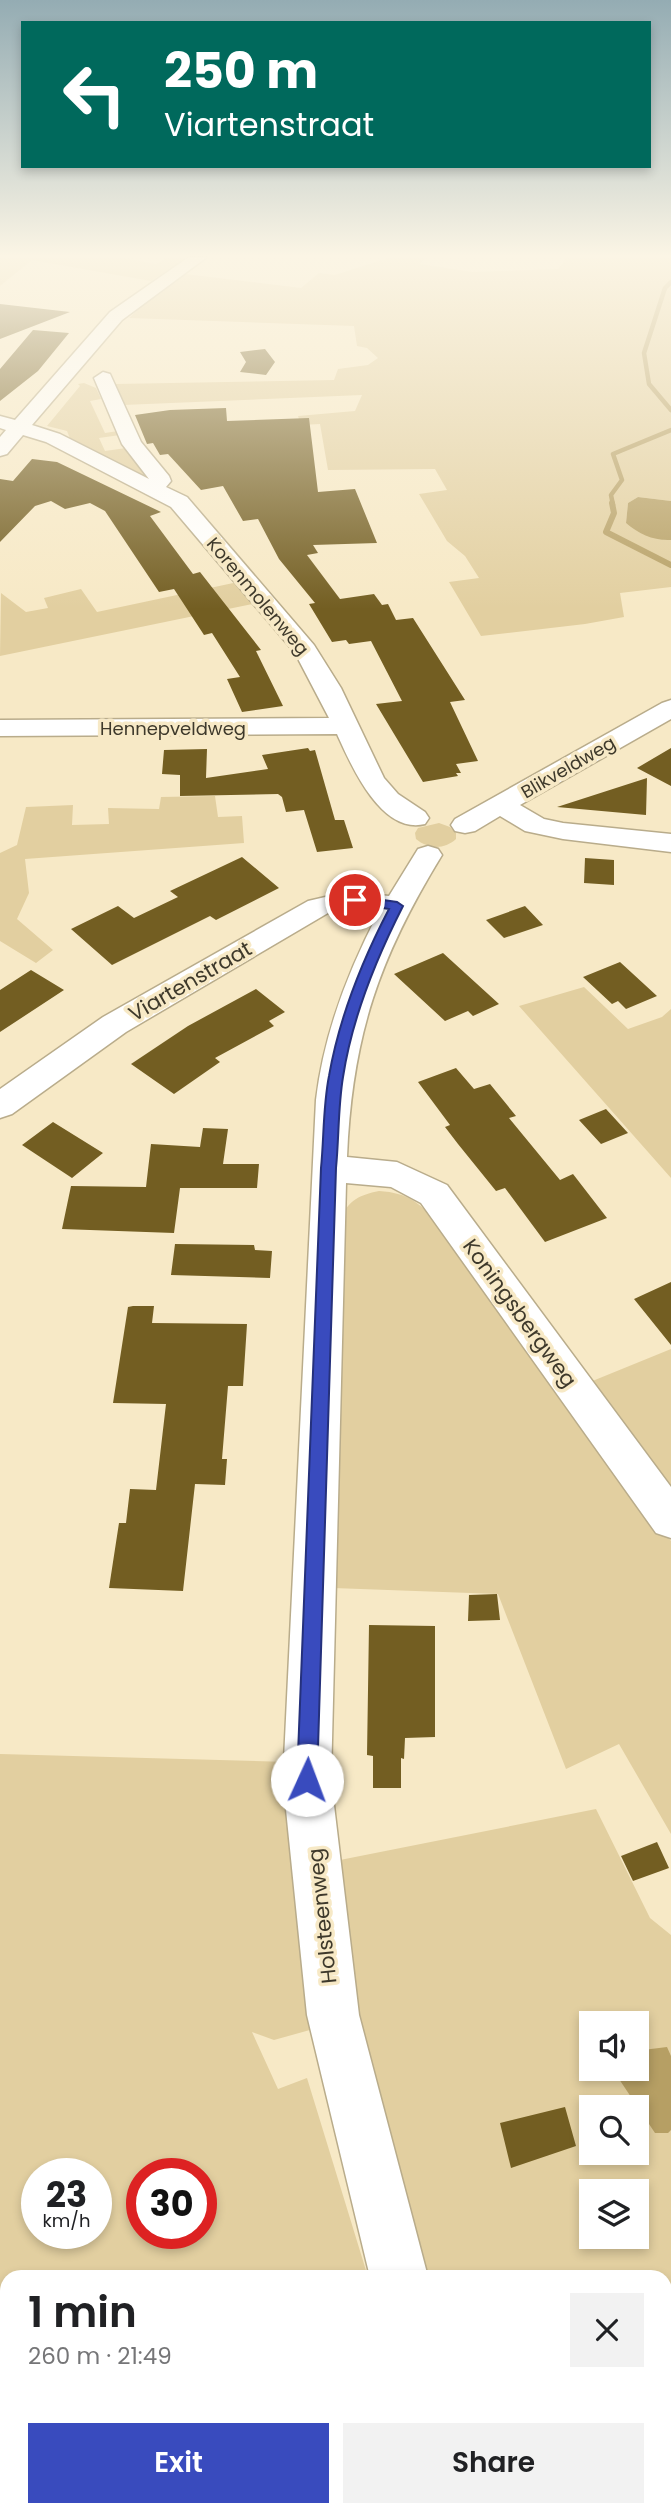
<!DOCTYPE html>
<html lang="en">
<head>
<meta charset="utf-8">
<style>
  :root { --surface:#fff; --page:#f2f2f2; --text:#202124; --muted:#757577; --accent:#394bbe }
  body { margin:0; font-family:Poppins,sans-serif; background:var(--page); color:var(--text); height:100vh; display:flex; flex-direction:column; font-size:26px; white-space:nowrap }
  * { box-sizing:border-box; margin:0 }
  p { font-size:23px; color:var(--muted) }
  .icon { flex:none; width:38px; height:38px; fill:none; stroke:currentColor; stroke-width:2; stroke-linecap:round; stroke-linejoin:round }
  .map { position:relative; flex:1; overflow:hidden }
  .side { position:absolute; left:0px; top:2270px; width:672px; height:247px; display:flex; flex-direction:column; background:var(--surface); border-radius:21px 21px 0 0; box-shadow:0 4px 10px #0003 }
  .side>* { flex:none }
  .top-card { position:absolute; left:21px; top:21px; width:630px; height:147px; border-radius:0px; box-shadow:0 4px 10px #0003; background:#00695c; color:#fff; overflow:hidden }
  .tools { position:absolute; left:579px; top:2011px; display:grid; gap:14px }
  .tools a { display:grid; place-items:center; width:70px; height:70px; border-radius:0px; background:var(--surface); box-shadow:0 4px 10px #0003; font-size:35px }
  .speed { position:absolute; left:21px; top:2158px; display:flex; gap:14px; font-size:35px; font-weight:700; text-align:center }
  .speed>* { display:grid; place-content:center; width:91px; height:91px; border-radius:50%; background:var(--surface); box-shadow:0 4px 10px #0003; line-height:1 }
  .speed small { font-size:18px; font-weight:400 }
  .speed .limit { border:10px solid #d22; background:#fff; color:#111 }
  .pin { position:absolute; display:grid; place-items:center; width:60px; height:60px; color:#fff; margin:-30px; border:4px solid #fff; border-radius:50%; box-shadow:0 2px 7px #0007 }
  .me { position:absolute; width:77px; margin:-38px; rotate:2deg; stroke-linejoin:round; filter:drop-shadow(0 0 5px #0008) }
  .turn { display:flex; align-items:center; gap:24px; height:147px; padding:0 28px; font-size:32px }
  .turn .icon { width:91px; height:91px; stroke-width:2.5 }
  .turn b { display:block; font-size:49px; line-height:60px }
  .round { display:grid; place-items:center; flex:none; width:74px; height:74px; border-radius:0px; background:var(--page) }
  .headline { display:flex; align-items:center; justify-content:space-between; height:119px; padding:0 28px }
  h1 { font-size:42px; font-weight:600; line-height:52px }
  .action { display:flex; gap:14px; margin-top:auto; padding:14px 28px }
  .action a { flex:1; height:80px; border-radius:0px; background:var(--accent); color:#fff; font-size:28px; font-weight:600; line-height:80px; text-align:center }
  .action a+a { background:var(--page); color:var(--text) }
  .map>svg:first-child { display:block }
  .green { fill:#e2cfa0; fill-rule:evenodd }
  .water { fill:#b69f64 }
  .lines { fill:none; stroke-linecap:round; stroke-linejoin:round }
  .stream-far1 { stroke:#b69f64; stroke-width:4.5 }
  .stream { stroke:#b69f64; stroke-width:6 }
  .building { fill:#735e22 }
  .minor-casing { stroke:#b9ac8b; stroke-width:3 }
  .minor { fill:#fff; fill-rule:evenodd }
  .route { fill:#394bbe; stroke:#25317c; stroke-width:2 }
  .labels { text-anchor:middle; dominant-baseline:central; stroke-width:7; stroke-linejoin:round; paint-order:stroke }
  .far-street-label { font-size:18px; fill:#3e392b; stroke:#f7e9c6 }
  .street-label { font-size:21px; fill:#3e392b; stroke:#f7e9c6 }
</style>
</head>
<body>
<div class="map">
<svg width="671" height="2515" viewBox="0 0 671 2515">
  <rect width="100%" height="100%" fill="#f7e9c6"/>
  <path class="green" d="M0,257L5,259L17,257H119L156,264L169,257H188L151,281L32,260L0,286Z
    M391,257H426L420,264L472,272L558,269L567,257H671V501L638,497L628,503L626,523L664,540H671V587L620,593L624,617L585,624L481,636L449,582L479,578L465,556L447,541L419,494L447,490L435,469L328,470L320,424L301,425L298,416L355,411L362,395L123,405L114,384L334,380L338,369L368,365L378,358L367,348L357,346L354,326L129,318L156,293L185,274L301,288L319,273L335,275Z
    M84,383L96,388L101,399L90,401L105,433L118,431L120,435L99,438L105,451L126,448L147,476H143L71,441L67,431L47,426L80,386L78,384Z
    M238,582L257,603L0,656L1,593L26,612L48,608L44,598L81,589L97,612Z
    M215,796L218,817L242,816L244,843L25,859L29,893L17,919L53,950L36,963L0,941V853L17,845L26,807L73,805L72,825L109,824L108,808L159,809L161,797Z
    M439,823L450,827L456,833V839C444,850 428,849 416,839L415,833L418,828Z
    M584,987L628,1029L662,1017L671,1009V1178L519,1006Z
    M379,1191C409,1193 417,1202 438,1222L671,1541V1834L619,1744L566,1769L498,1594L333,1588L340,1218C350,1200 359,1195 379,1191Z
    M671,1349V1488L590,1382Z
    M0,1754L289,1762L299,1939L317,2028L274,2040L252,2032L278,2089L307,2078L368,2277H7V2510H439L440,2515H0ZM37,2174H96V2233H37ZM142,2174H201V2233H142Z
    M596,1809L650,1918L671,1935V2515H496L494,2510H665V2277H427L353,1989L340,1860ZM592,2023H637V2068H592ZM592,2107H637V2152H592ZM592,2191H637V2236H592Z"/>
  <path class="water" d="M638,497L671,501V540C654,541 639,534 626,523L628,503Z
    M667,2047L671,2056V2130L668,2133H655L613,2070L637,2068V2054L643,2050Z"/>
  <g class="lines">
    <path class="stream-far1" d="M671,282L665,288L644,353L649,384L671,410
      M613,505L611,495L622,480L613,454L671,430"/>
    <path class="stream" d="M612,503L614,513L606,532L671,565"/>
  </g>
  <path class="building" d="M0,304L70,312L0,339Z
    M33,330L69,333L38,371L0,401V369Z
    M265,349L275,362L266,375L240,372L246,362L240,352Z
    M226,408L227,421L309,418L318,492L355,489L377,543L313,545L318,553L307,555L340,599L374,594L382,605L388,604L396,620L413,618L465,700L450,702L478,761L456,764L461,773H456L458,776L423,782L376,704L402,701L371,641L349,644L346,640L332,642L309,604L315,603L279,559L258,519L243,521L223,486L201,490L168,454L160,455L153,443L147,444L135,415L170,410Z
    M32,459L57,462L161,512L150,516L193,574L200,572L261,650L256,651L283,706L242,712L227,679L240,677L212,633L204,635L174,589L159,592L105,511L90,503L65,509L51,501L35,506L0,542V479L13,481Z
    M308,748L310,751L315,750L335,820H344L353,848L317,852L304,810L286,812L282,797L278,794L180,796V775L162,774L164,750L207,749L206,778L268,769L262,755Z
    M671,748V786L637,768Z
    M647,778L646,815L557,807Z
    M242,857L279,888L216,920L210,916L112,965L71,929L118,906L134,918L178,897L170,891Z
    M585,858L614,860V885L584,883Z
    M525,906L543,925L504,938L486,920Z
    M443,953L499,1004L473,1016L468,1011L445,1021L394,974Z
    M620,962L657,996L626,1009L618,1001L612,1004L583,977Z
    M31,970L64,990L0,1032V990Z
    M256,989L285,1012L269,1021L274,1026L215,1058L220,1062L174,1094L131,1064L188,1026Z
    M456,1068L474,1089L490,1084L516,1116L509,1118L560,1180L573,1174L607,1218L545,1242L505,1188L496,1191L458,1144L445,1127L450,1125L418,1082Z
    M606,1109L628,1133L601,1144L579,1120Z
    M53,1122L103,1153L72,1178L22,1145Z
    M203,1128L228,1129L223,1164H259L257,1188H180L174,1233L62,1229L71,1186L146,1187L151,1144L200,1147Z
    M175,1244L254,1245L255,1250L272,1251L270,1278L171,1275Z
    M671,1282V1345L634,1299Z
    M133,1306H154L152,1323L247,1324L243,1386H228L222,1459H227L225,1485L195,1484L183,1591L109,1588L119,1523H126L130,1489L156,1490L166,1404L113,1403L128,1307Z
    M497,1594L500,1620L468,1621L469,1595Z
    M369,1625L435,1626V1737L405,1738L404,1759L401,1758V1788H373V1756L367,1755Z
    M657,1842L669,1868L633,1881L621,1856Z
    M565,2107L576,2146L511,2168L500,2123Z"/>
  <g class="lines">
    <defs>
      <path id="minor" d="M189,257H207L122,320L32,425L60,434L149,479L122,444L94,378L103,372L110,374L141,442L169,476L171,481L166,487L187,497L314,645L341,688L384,778L398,794L425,812L429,818L425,824C381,835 351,765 337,734L0,736V720L329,718L295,653L171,507L46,442L23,435L7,454L0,456V437L6,430L0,428V416L15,420L110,312Z
        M671,700V719L520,805L544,819L563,823L671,834V852L563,839L525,831L500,816L475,831L465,833L455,831L451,825L455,819L662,703Z
        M428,846L438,849L442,855C379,958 352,1036 347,1157L397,1162L447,1185L671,1487V1538L656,1533L421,1203L391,1187L346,1183L331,1780L359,2015L428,2277H370L307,2015L283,1780L316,1100C324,1033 348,971 379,912L347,910L328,913L126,1032L12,1114L0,1118V1089L103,1017L308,901L347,892L389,896L418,849Z
        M433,2510H495L497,2515H435Z"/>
    </defs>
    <use href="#minor" class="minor-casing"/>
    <use href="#minor" class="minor"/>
  </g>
  <linearGradient id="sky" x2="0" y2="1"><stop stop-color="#94acb3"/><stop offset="0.42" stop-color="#fbf5e5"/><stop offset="1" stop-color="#fbf5e5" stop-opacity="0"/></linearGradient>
  <rect width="671" height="609" fill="url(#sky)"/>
  <path class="route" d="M355,896L397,902L403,906C376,959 352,1018 343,1077C338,1107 339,1138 336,1168L317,1780L314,1787L307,1790L300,1787L297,1780L321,1168C324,1138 323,1106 329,1076C339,1018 362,961 389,909L350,903L348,900Z"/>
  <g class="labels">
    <g class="far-street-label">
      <text transform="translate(258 596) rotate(50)">Korenmolenweg</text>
      <text x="173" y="728">Hennepveldweg</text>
      <text transform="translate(568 767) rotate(-30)">Blikveldweg</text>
    </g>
    <g class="street-label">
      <text transform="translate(190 981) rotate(-30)">Viartenstraat</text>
      <text transform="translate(520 1313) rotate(54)">Koningsbergweg</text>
      <text transform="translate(322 1916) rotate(-96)">Holsteenweg</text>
    </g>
  </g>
</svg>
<div class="tools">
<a><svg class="icon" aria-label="sound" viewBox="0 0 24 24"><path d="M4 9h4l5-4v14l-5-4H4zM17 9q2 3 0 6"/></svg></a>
<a><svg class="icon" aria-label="search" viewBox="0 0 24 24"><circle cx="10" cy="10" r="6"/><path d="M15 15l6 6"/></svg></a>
<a><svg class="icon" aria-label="layers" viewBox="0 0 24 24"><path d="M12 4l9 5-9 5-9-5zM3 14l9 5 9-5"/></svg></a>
</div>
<div class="speed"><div>23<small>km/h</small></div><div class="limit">30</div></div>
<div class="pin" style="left:355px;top:900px;background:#d93025"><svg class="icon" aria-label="arrive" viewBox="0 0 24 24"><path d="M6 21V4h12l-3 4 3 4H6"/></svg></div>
<svg class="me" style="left:307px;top:1780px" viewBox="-20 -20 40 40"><circle r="19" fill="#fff"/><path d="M0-13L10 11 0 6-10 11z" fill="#394bbe"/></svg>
<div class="top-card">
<div class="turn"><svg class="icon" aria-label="left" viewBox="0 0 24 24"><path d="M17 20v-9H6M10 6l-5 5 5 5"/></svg><div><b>250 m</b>Viartenstraat</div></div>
</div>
<section class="side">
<div class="headline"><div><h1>1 min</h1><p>260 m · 21:49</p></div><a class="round"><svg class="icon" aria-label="close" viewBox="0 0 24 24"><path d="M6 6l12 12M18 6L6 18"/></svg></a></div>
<div class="action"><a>Exit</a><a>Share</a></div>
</section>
</div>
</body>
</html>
